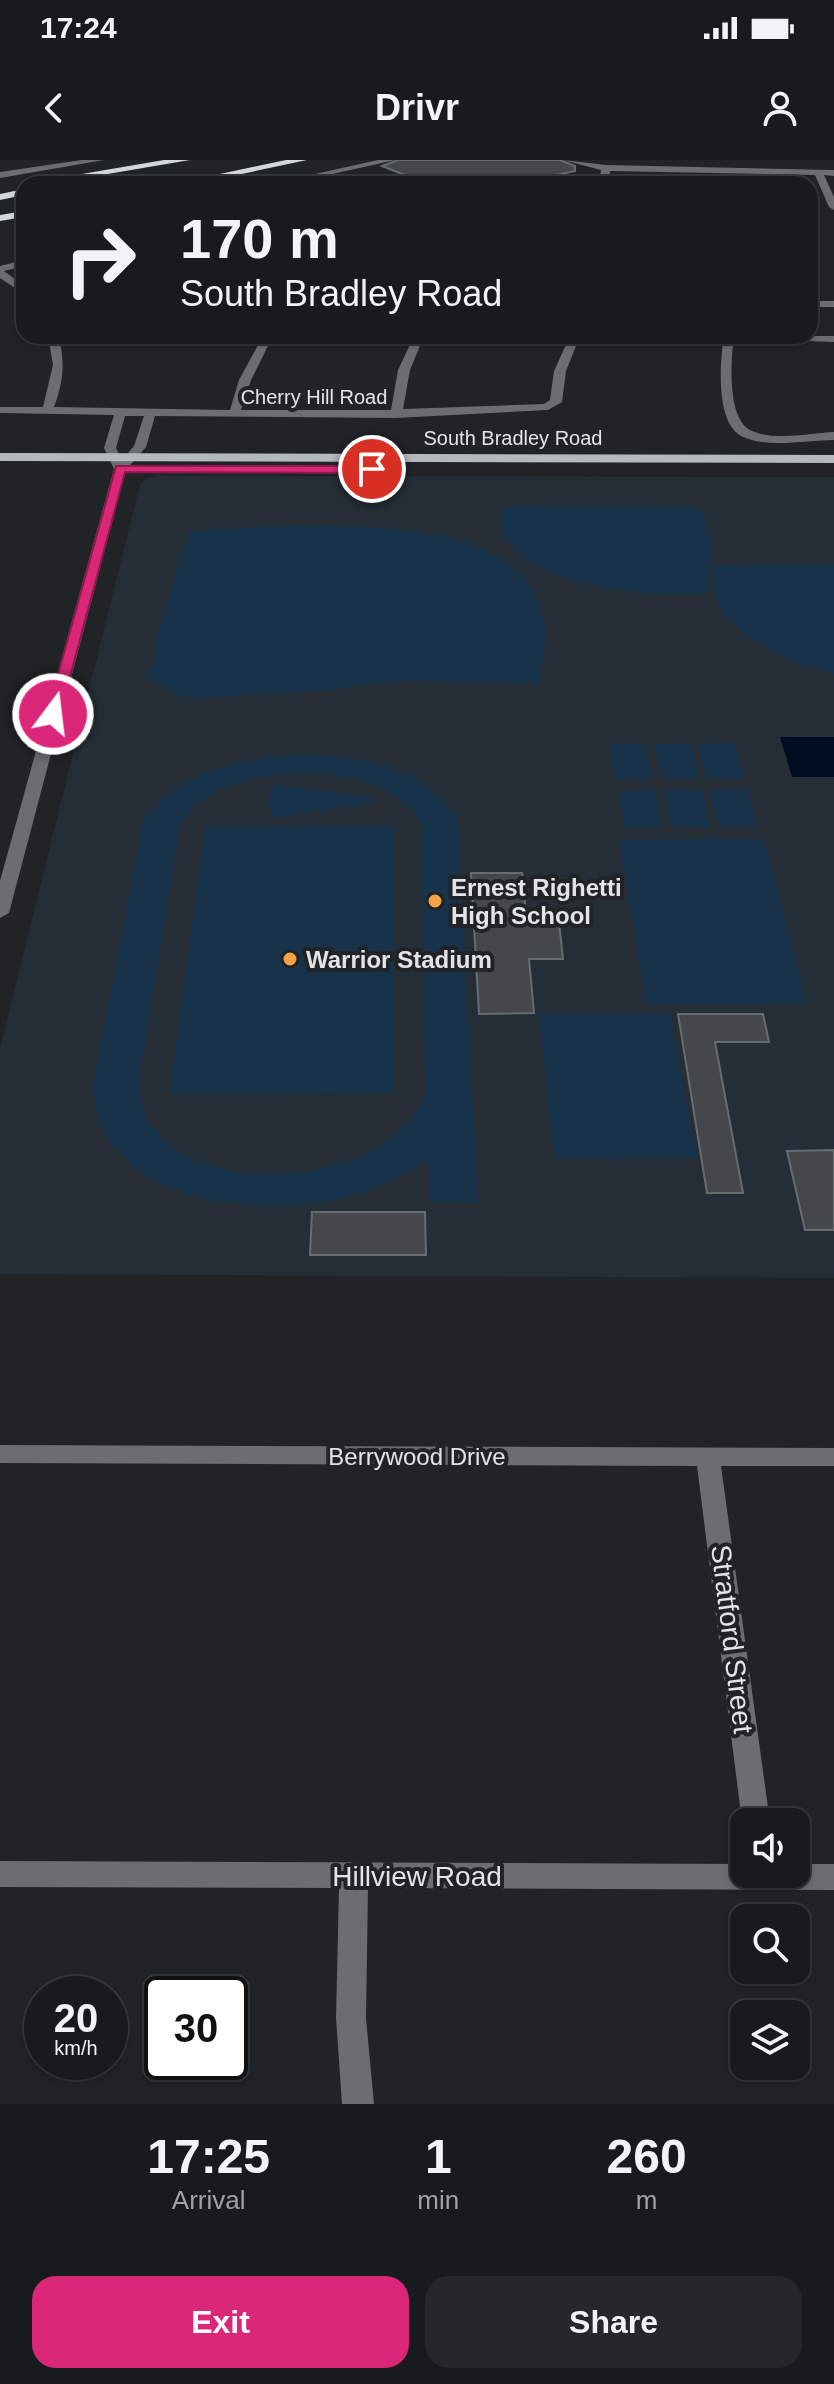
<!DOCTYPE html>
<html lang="en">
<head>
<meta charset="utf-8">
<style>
  :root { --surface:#181b1d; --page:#25282a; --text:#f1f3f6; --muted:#9fa1a4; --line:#36393b; --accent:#db2777 }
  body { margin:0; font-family:Arial,sans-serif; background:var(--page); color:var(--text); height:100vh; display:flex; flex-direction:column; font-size:30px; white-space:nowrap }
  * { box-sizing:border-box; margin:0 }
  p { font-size:26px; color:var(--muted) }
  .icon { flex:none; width:44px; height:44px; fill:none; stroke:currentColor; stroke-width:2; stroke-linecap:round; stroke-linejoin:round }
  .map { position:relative; height:1944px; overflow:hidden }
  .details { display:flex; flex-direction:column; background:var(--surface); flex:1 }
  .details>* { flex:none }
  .top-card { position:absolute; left:16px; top:16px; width:802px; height:168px; border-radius:24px; box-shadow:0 2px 6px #0004,0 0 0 2px var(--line); background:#181b1d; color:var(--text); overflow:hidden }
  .controls { position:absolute; left:730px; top:1648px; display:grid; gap:16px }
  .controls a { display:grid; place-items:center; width:80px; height:80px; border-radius:16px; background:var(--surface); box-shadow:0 2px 6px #0004,0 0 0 2px var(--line); font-size:40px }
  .speed { position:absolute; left:24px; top:1816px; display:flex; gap:16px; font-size:40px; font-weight:700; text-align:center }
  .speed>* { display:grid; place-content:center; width:104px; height:104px; border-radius:50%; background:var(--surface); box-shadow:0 2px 6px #0004,0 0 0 2px var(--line); line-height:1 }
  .speed small { font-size:20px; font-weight:400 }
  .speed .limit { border:4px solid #111; border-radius:12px; background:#fff; color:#111 }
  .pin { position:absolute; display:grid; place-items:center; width:68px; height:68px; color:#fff; margin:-34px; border:4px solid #fff; border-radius:50%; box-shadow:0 2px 8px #0007 }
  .me { position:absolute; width:88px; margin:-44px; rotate:15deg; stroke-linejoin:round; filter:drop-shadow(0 0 6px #0008) }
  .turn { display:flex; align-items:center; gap:28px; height:168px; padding:0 32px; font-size:36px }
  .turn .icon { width:104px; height:104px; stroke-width:2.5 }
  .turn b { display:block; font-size:56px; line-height:68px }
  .eta { display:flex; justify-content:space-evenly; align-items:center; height:136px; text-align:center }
  .eta b { font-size:48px; font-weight:800; line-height:56px }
  .action { display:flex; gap:16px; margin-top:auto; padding:16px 32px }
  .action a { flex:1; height:92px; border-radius:24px; background:var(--accent); color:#fff; font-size:32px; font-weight:800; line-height:92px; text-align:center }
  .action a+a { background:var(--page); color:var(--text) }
  .status { display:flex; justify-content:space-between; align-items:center; height:56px; padding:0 40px; background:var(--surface); direction:ltr }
  .status svg { height:22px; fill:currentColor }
  header { display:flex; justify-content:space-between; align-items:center; height:104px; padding:0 32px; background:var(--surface); font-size:36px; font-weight:800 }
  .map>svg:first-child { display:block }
  .built { fill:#252e36 }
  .green { fill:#183249; fill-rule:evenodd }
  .water { fill:#000d20 }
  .building { fill:#44484d; stroke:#676c70; stroke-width:2 }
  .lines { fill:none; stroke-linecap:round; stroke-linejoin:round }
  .minor { fill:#6b6d6f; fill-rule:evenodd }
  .major { fill:#b4b9bd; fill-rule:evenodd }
  .highway { fill:#d1d7dc; fill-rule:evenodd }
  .route { fill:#db2777; stroke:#8e194d; stroke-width:2 }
  .poi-dot { fill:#f4a344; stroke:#202427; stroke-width:3 }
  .labels { text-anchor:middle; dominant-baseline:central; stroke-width:8; stroke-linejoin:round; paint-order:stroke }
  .far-street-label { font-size:20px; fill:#e2e5e8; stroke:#202427 }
  .poi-label { font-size:24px; font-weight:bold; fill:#e2e5e8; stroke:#202427; text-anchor:start }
  .street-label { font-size:24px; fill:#e2e5e8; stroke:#202427 }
  .near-street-label { font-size:28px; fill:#e2e5e8; stroke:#202427 }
</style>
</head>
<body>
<div class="status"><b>17:24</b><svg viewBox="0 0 49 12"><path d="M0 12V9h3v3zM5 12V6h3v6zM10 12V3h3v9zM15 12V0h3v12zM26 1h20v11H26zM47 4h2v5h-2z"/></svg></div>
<header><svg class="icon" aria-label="back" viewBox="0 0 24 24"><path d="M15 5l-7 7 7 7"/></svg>Drivr<svg class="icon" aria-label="person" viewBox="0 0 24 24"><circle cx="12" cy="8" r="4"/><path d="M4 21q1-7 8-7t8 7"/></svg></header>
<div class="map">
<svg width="834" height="1944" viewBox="0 0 834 1944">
  <rect width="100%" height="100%" fill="#202427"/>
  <path class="built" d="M158,316L834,317V1118L0,1114V888L140,325L145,319Z"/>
  <path class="green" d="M510,345L694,347L703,351L713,388L709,428L701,435C652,436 519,429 502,369C500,364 502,356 502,350Z
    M304,366C383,368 534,361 545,469C546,486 541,507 539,524L401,521L316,531L186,539L145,517L155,501V483L189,370Z
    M834,404V514C797,507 741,480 719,448C711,436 713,418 715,405Z
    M735,583L744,618H706L698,584Z
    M610,584H646L652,619H615Z
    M654,584H691L699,618H661Z
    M305,594C361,597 428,606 458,660L478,1042H430L428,999C402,1016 376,1030 345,1038C258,1060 89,1041 94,920L143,661C179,609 245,597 305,594ZM304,613C348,614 397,622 421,664L425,934C384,1043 135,1043 139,920L180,665C206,623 258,615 304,613Z
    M275,624L373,637V643L273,658L267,641Z
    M747,629L757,666L718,667L709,630Z
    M655,630L662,667L624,668L618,631Z
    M663,630H702L710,667H671Z
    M394,665V933L169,934L205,666Z
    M764,679L807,844L646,845L619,680Z
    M670,853L697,998L554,999L539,854Z"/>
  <path class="water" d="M780,577H834V617H792Z"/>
  <path class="building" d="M398,0H560L575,6V11L516,24H427L382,6Z
    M471,713H522L527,763L559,762L563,799H529L534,853L479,854Z
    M678,854H763L769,882H715L743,1033H707Z
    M834,990V1070H805L787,991Z
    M312,1052H425L426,1095H310Z"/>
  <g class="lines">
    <path class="minor" d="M82,0H104L0,18V12Z
      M378,0H395L288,24H270Z
      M563,0L606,5L834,10V16L824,15L834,37V50L829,47L815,15L610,11L609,24H599L601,10Z
      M384,14L387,19L344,24L349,21Z
      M24,100V106L4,111L24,126V134L0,118V106Z
      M810,141H834V147H810Z
      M48,176H58C66,201 63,223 54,247L230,250L239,220L263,176H273L251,220L241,250H391L398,210L414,176H424L410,210L403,249L544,244L550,240L554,211L570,176H580L566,211L562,242L548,250L396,258L155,256L146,287L126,310L9,753L0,758V721L114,309L104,288L114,255L0,253V247H43L53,205ZM125,256H144L134,286L122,300L116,288Z
      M724,176H734C731,199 726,260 752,271C775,281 810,273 834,272V280C807,280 766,289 741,276C715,261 720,201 724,176Z
      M744,176H834V182L749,179Z
      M0,1285L834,1288V1306H721L770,1662H744V1666L742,1662L697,1306L0,1303Z
      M0,1701L744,1704V1714H796V1704H834V1730L368,1728L366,1858L374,1944H342L336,1858L339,1728L0,1727Z"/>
    <path class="major" d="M0,293L834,295V303L0,301Z"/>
    <path class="highway" d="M164,0H190L49,24H23Z
      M286,0H307L195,24H173Z
      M24,29V35L0,40V34Z
      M24,51V57L0,61V55Z"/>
  </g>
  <path class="route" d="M116,306H372L378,309L372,313L125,312L60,554L49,557L47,554Z"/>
  <g class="poi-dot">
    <circle cx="435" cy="741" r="8"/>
    <circle cx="290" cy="799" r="8"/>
  </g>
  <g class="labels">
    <g class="far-street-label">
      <text x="314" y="237">Cherry Hill Road</text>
      <text x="513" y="278">South Bradley Road</text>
    </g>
    <g class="poi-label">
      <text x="451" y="727">Ernest Righetti<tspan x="451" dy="28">High School</tspan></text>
      <text x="306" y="799">Warrior Stadium</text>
    </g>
    <g class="street-label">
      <text x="417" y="1296">Berrywood Drive</text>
    </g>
    <g class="near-street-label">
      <text transform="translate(732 1479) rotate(83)">Stratford Street</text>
      <text x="417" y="1716">Hillview Road</text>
    </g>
  </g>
</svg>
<div class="controls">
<a><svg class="icon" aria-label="sound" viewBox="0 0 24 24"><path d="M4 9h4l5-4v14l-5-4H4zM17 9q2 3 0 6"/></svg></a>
<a><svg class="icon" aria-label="search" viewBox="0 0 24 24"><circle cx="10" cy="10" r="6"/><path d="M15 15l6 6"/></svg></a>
<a><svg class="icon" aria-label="layers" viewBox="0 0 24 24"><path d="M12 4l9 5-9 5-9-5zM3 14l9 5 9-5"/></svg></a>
</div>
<div class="speed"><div>20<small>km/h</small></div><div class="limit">30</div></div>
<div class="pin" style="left:372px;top:309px;background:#d93025"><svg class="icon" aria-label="arrive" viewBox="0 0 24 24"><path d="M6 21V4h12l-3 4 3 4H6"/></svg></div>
<svg class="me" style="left:53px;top:554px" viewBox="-20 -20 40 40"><circle r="17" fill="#db2777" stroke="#fff" stroke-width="3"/><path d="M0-11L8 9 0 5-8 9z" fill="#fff"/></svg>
<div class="top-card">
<div class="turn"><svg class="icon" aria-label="right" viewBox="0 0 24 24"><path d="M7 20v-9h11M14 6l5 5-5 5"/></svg><div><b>170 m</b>South Bradley Road</div></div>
</div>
</div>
<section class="details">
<div class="eta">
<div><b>17:25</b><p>Arrival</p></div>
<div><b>1</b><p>min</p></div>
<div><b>260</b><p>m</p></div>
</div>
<div class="action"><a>Exit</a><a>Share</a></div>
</section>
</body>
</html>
